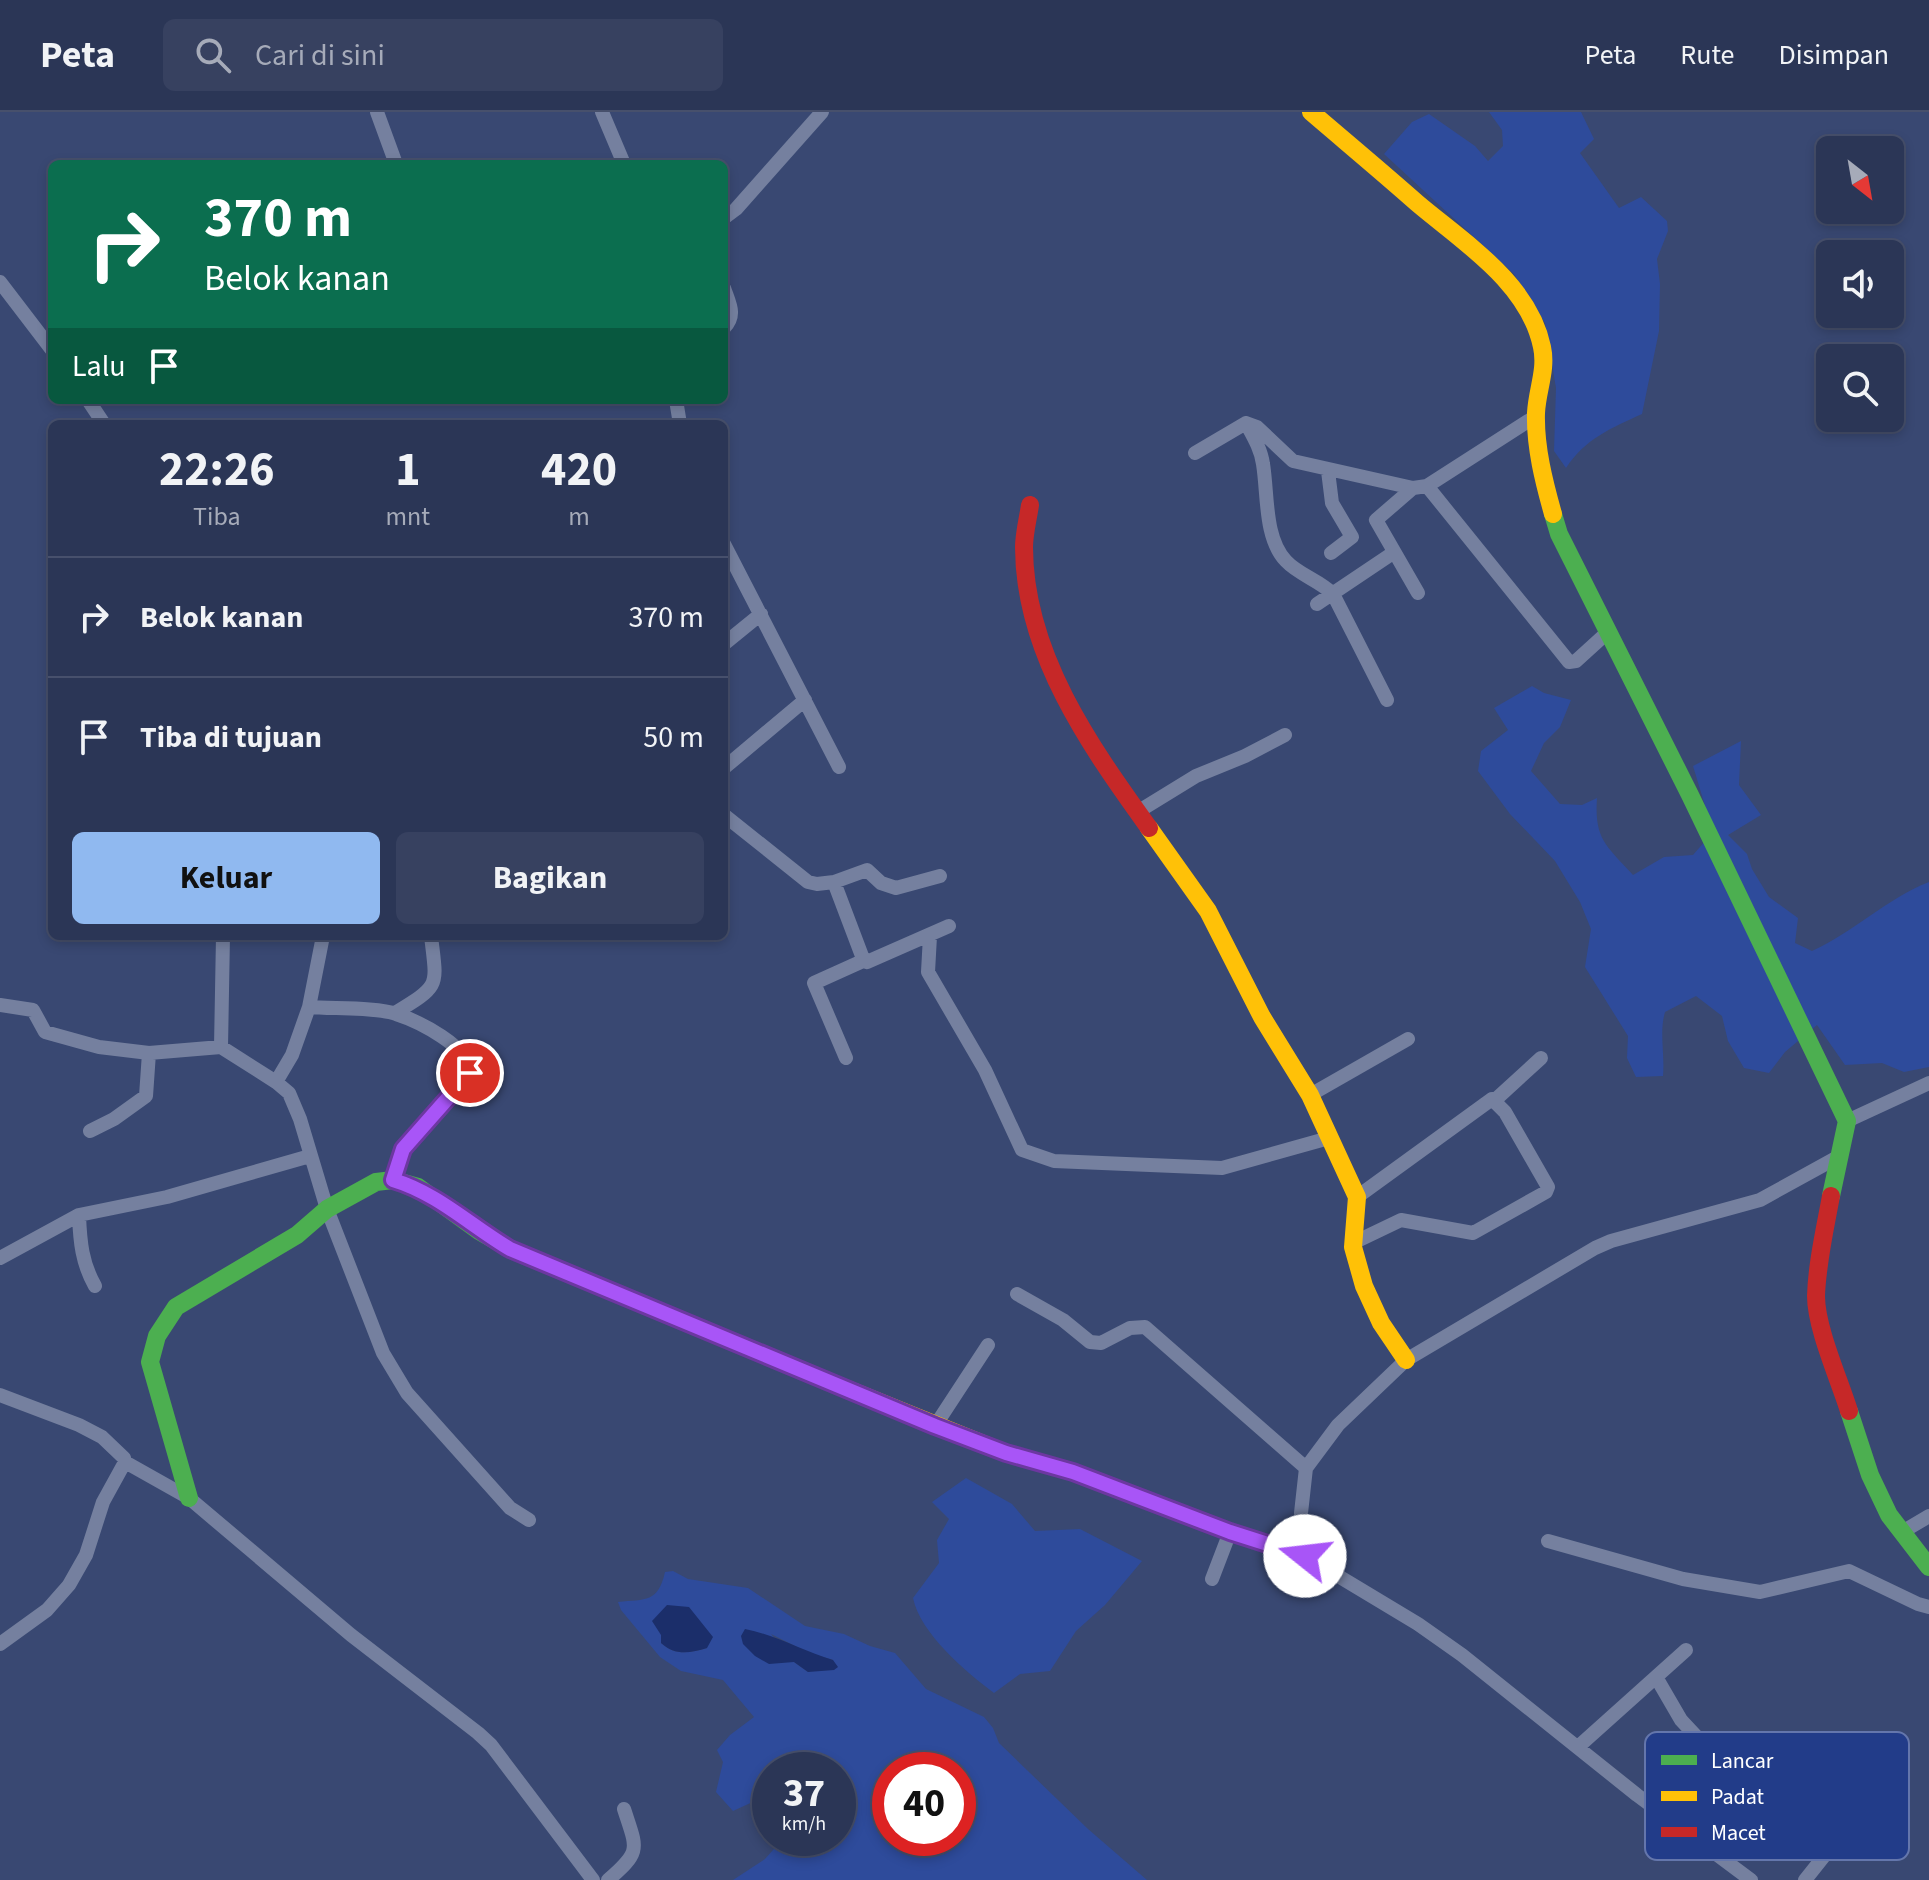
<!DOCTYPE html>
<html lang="id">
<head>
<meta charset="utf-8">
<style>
  :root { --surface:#2b3656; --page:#374160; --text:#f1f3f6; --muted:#a6abb9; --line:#47506c; --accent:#90b9f0 }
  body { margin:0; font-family:"Source Sans 3",sans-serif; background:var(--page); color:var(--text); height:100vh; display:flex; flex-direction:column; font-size:30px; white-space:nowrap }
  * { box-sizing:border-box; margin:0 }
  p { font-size:26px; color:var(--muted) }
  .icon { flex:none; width:44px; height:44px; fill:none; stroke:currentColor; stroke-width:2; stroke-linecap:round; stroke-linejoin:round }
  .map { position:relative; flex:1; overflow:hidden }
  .panel { position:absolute; left:48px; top:308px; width:680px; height:520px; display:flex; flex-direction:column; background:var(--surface); border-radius:12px; box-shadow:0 4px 12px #0003,0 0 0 2px var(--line) }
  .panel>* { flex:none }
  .guide { position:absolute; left:48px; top:48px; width:680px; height:244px; border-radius:12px; box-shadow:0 4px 12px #0003,0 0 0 2px var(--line); background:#0b6e4f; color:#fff; overflow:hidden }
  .needle { width:52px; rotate:149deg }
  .controls { position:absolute; left:1816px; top:24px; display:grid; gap:16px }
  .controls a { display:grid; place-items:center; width:88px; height:88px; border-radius:12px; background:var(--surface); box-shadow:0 4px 12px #0003,0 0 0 2px var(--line); font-size:40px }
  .speed { position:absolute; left:752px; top:1640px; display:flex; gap:16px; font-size:40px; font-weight:700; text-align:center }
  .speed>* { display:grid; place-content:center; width:104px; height:104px; border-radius:50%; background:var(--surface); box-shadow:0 4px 12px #0003,0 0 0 2px var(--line); line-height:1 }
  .speed small { font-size:20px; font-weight:400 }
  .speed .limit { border:12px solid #d22; background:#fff; color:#111 }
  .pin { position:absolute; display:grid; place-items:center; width:68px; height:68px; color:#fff; margin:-34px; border:4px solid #fff; border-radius:50%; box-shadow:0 2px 8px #0007 }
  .me { position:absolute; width:88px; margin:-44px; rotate:286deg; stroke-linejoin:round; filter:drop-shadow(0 0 6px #0008) }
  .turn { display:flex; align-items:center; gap:28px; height:168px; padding:0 24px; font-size:36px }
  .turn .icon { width:104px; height:104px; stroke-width:2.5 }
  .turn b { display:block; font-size:56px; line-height:68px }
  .then { display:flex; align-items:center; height:76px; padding:0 24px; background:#0003; gap:16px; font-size:30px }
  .eta { display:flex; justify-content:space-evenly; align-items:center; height:136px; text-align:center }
  .eta b { font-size:48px; font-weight:700; line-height:56px }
  .button { display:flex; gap:16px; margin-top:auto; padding:16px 24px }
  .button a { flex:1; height:92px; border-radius:12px; background:var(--accent); color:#111; font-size:32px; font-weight:700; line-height:92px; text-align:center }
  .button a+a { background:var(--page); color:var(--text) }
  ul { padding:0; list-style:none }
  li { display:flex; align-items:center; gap:24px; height:120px; padding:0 24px; border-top:2px solid var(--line) }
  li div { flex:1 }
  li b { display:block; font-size:30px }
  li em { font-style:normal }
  header { display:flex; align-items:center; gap:48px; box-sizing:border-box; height:112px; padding:0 40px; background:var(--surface); border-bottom:2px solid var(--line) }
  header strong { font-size:38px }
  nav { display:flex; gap:44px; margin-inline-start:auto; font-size:28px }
  .search { width:560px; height:72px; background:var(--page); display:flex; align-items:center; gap:20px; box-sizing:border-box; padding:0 28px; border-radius:12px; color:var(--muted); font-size:30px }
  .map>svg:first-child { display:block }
  .green { fill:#2e4b9b; fill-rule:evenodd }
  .water { fill:#1b2e6a }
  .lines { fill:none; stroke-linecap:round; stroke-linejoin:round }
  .street { stroke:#75809f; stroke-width:14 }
  .fast { stroke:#4caf50; stroke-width:18 }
  .slow { stroke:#ffc107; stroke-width:18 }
  .jam { stroke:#c62828; stroke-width:18 }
  .route-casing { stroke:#6d37a1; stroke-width:20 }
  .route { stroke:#a855f7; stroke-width:14 }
  .key { fill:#223c89; stroke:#6476ac; stroke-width:2 }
  .key-label { font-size:22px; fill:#fff }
</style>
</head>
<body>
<header>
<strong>Peta</strong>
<div class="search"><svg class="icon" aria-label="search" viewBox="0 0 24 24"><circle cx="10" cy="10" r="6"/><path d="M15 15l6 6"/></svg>Cari di sini</div>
<nav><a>Peta</a><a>Rute</a><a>Disimpan</a></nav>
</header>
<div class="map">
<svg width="1929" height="1768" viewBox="0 0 1929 1768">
  <rect width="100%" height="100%" fill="#394872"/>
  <path class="green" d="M1489,0H1581L1594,27L1580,41L1619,96L1641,85L1667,109L1668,119L1657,147L1660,172L1659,219L1642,302C1611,316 1585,327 1566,356L1554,339L1556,276L1545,211L1514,162L1384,42L1412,10L1429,2L1475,34L1488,49L1503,34L1502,18Z
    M1532,574L1544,581L1571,588L1560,615L1544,631L1531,659L1560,692L1582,693L1597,686C1594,728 1607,734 1633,763L1664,745L1693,743L1713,720L1693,654L1741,629L1739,673L1761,703L1728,723L1747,742L1752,757L1769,785L1798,806L1795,831L1812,839C1854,820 1886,787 1929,770V955L1904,960L1882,951L1845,953L1817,913L1785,940L1769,961L1744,956L1728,929L1722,904L1696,884L1665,900C1659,921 1665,941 1663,964L1636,965L1627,946L1628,924L1585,855L1591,817L1580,790L1555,749L1510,702L1478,659L1481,639L1508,618L1494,596Z
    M966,1366L1012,1392L1035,1419L1080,1417L1142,1449L1105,1493L1076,1519L1050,1559L1020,1562L994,1581C966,1560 920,1521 913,1486L939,1451L937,1428L949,1407L932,1390Z
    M673,1459L688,1467L748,1476L805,1514L844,1522L870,1534L895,1541L926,1577L984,1605L993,1616L999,1631L1088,1717L1147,1768H733L765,1747L781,1729L780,1726H838V1658H770V1709L757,1688L733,1699L716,1680L723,1650L717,1638L730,1623L754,1605L723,1568L681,1559L660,1545L621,1498L618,1490C646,1487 658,1491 665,1460ZM771,1522L809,1541L833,1548L808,1560L794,1550ZM661,1523L707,1536C690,1541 675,1544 661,1531ZM890,1658H958V1726H890Z"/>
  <path class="water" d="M667,1493L689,1495L713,1525L707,1536C690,1541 675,1544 661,1531V1523L652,1509Z
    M745,1517C776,1523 803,1539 833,1548L838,1555L834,1558L808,1560L794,1550L769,1552L755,1544L743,1532L741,1524Z"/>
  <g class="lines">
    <path class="street" d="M377,0L396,52
      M602,0L624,52
      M724,106L736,97L822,0
      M0,170L52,238
      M724,176C729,191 737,203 724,216
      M88,288L104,312
      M676,288L680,312
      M1246,311C1253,324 1261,337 1263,352C1268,382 1264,426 1286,449C1299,463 1319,468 1333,482L1387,588
      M1195,341L1246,311L1257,315L1293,349L1413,376L1427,374L1536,304
      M1328,359L1332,391L1352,425L1331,441
      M1427,374L1569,550L1576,549L1609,519
      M1413,376L1376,408L1418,481
      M724,432L839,655
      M1317,492L1393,441
      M724,532L761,502
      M724,656L805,588
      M1139,699L1196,664L1245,644L1285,623
      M724,703L808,770L817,772L834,770L862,844L867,850L949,814
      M834,770L867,758L881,771L896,776L940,764
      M223,824L221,935L276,970L289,981L300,1007L327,1097L383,1241L407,1281L510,1396L529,1408
      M930,824L928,860L985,958L1022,1038L1054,1049L1222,1056L1329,1026
      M0,893L33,898L45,920L99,935L149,941
      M309,895L323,824
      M395,901C441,873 437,875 431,824
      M846,946L814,871L865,848
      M276,970L292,943L309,895C332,897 377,895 396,902C418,909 471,935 470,961L403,1037L393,1068
      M1310,983L1408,927
      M1494,989L1541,946
      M1847,1009L1929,971
      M90,1019L114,1007L146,984L149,941L221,935
      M79,1103C80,1130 82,1151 95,1174
      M1353,1131L1401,1108L1473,1121L1546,1080L1548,1075L1505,1000L1492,987L1357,1085
      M0,1146L79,1103L167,1085L310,1044
      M1017,1182L1063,1208L1090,1230L1101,1231L1130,1216L1145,1215L1306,1356
      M0,1283L79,1313L102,1325L124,1346L125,1350L189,1386L351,1523L478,1621L491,1633L593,1768
      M935,1314L988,1233
      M1902,1420L1929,1404
      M1548,1429L1683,1467L1760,1480L1849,1459L1918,1492L1929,1495
      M1212,1467L1230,1420
      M0,1532L47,1498L69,1473L86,1443L103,1390L125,1350
      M1656,1565L1681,1608L1723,1653
      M1579,1634L1686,1538
      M1707,1735L1749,1692L1785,1659
      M608,1768C642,1739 637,1737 624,1697
      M1751,1768L1637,1683L1462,1543L1418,1512L1305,1444L1301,1401L1306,1356L1338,1313L1406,1248L1595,1136L1611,1129L1760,1088L1838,1045
      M1805,1768L1848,1714"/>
    <path class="fast" d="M1553,402L1559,422L1690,683L1847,1009L1831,1084
      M1849,1299L1870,1363L1889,1403L1929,1455
      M189,1386L150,1250L157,1224L176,1195L297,1123L327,1097L376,1070L393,1068L418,1075L479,1119L510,1137L840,1274"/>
    <path class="slow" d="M1311,0C1346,30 1382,60 1417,91C1463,130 1529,171 1542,235C1547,258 1537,278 1536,301C1535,335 1544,370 1553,402
      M1149,716L1208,799L1262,905L1310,983L1357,1085L1353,1135L1364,1174L1381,1211L1406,1248
      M840,1274L1006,1341L1073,1360L1230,1420L1305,1444"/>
    <path class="jam" d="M1030,393C1028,407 1024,422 1024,435C1024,541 1090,634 1149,716
      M1831,1084C1825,1117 1817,1151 1816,1184C1816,1216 1839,1267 1849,1299"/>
  </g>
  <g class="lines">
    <defs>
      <path id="route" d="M470,961L403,1037L393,1068C437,1081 471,1114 510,1137L935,1314L1006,1341L1073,1360L1230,1420L1305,1444"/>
    </defs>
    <use href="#route" class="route-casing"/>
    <use href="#route" class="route"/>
  </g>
  <rect x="1645" y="1620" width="264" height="128" rx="12" class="key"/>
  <rect x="1661" y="1643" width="36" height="10" fill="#4caf50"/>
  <rect x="1661" y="1679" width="36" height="10" fill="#ffc107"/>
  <rect x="1661" y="1715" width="36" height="10" fill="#c62828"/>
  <g class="key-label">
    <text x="1711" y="1656">Lancar</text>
    <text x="1711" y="1692">Padat</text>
    <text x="1711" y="1728">Macet</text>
  </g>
</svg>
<div class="controls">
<a><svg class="needle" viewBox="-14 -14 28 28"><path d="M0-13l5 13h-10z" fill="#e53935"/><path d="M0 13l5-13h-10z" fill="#a6abb9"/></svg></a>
<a><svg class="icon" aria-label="sound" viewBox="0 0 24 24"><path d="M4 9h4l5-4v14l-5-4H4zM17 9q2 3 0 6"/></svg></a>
<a><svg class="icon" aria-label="search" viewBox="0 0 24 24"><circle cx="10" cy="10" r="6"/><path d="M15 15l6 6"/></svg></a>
</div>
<div class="speed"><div>37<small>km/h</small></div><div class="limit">40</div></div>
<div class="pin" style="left:470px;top:961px;background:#d93025"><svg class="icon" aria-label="arrive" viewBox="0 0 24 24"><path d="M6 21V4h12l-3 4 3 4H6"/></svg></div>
<svg class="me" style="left:1305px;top:1444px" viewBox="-20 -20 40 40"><circle r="19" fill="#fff"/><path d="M0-13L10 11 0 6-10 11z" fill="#a855f7"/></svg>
<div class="guide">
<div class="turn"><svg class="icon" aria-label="right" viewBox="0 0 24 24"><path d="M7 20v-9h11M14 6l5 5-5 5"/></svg><div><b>370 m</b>Belok kanan</div></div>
<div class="then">Lalu<svg class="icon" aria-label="arrive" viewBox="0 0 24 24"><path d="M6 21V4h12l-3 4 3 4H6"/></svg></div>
</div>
<section class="panel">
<div class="eta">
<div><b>22:26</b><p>Tiba</p></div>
<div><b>1</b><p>mnt</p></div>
<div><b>420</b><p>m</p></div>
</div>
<ul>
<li><svg class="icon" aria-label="right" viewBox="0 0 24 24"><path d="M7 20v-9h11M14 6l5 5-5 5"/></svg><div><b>Belok kanan</b></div><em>370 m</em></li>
<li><svg class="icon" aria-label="arrive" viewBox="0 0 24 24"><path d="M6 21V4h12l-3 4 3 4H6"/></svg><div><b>Tiba di tujuan</b></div><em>50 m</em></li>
</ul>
<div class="button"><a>Keluar</a><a>Bagikan</a></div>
</section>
</div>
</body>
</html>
